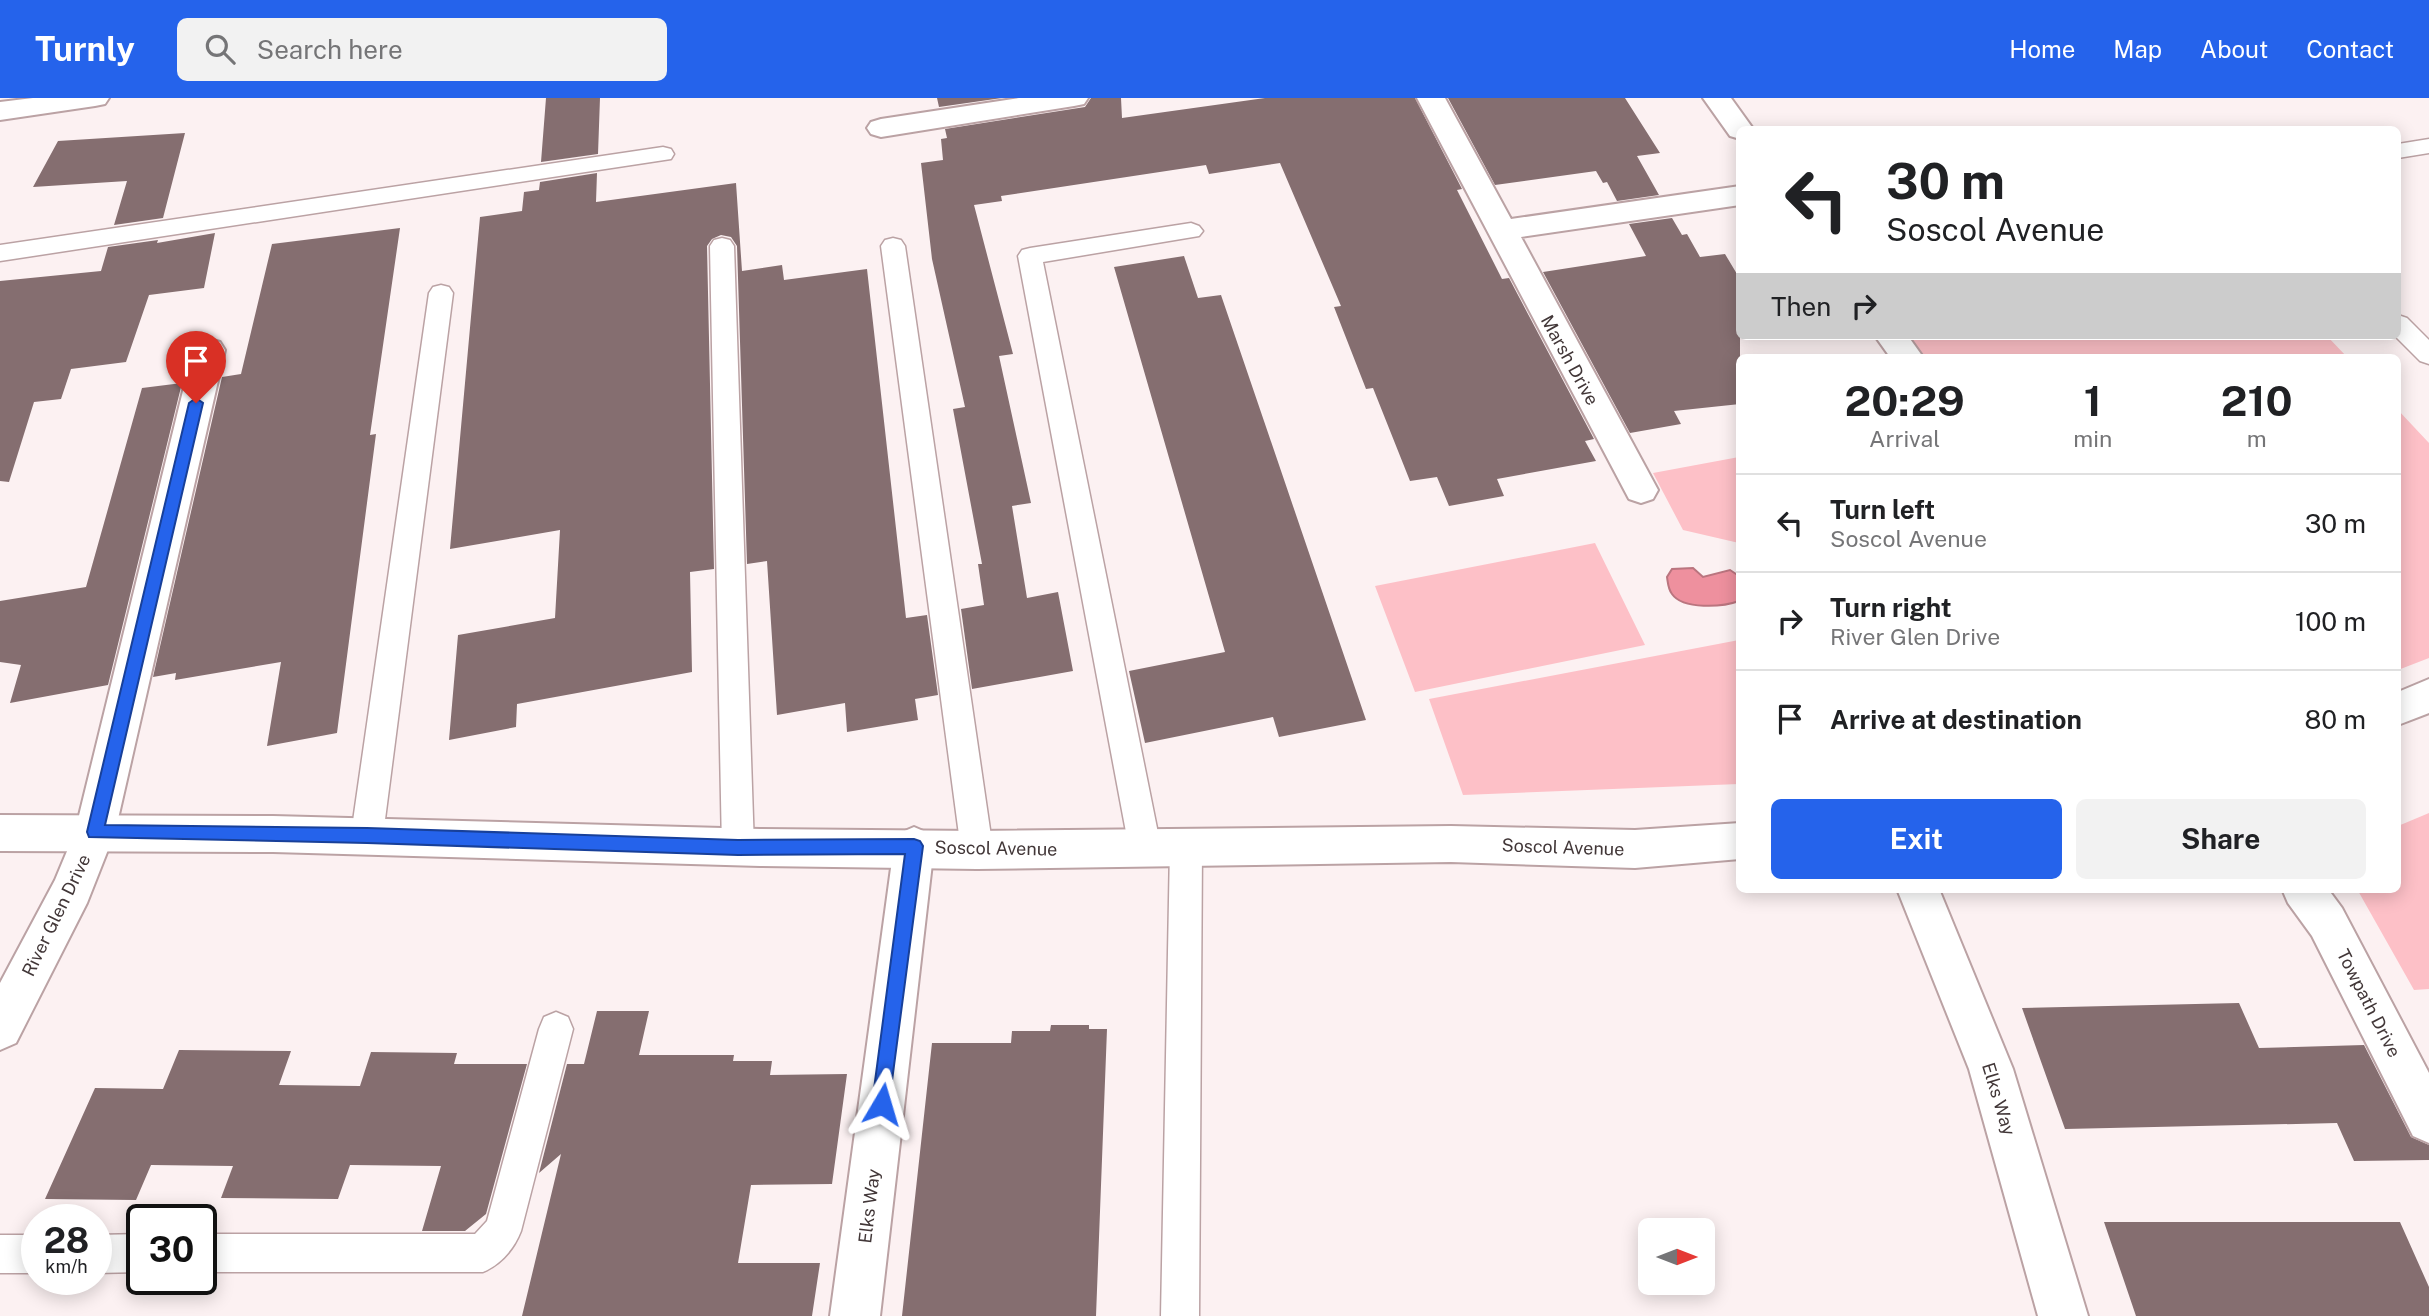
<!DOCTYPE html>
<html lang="en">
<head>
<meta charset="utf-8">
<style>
  :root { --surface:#fff; --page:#f2f2f2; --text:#202124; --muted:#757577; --line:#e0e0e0; --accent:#2563eb }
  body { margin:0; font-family:"Public Sans",sans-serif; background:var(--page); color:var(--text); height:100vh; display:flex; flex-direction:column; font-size:26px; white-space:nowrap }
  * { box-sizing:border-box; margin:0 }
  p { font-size:23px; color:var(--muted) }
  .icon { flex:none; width:38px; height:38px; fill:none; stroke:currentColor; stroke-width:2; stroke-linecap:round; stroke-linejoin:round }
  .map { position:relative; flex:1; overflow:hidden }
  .drawer { position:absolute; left:1736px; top:256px; width:665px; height:539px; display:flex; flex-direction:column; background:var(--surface); border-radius:10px; box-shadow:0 4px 18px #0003 }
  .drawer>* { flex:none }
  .hud { position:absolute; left:1736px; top:28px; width:665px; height:214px; border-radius:10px; box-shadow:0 4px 18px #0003; background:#fff; color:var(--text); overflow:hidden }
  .needle { width:46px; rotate:90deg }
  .buttons { position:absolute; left:1638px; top:1120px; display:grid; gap:14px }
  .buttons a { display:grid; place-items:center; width:77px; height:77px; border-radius:10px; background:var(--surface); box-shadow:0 4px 18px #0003; font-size:35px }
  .speed { position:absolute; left:21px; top:1106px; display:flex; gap:14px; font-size:35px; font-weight:700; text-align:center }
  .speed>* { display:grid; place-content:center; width:91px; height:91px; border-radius:50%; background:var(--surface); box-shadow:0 4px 18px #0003; line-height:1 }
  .speed small { font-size:18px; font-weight:400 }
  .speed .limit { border:4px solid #111; border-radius:10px; background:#fff; color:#111 }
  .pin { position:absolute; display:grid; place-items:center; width:60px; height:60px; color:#fff; margin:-72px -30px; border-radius:50% 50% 50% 0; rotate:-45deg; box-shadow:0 0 7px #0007 }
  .pin .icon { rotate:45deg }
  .me { position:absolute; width:77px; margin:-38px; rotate:7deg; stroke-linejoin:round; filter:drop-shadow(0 0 5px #0008) }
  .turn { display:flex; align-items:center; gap:24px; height:147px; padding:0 35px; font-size:32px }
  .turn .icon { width:91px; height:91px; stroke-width:2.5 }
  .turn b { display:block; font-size:49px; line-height:60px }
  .then { display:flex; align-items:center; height:66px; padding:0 35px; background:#0003; gap:14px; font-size:26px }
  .eta { display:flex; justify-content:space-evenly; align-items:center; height:119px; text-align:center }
  .eta b { font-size:42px; font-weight:700; line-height:49px }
  .action { display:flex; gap:14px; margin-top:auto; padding:14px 35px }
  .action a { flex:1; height:80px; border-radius:10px; background:var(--accent); color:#fff; font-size:28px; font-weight:700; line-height:80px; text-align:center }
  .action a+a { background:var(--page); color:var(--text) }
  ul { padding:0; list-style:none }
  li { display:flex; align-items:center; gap:21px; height:98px; padding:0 35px; border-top:2px solid var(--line) }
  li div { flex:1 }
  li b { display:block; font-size:26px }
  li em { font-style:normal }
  header { display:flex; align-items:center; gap:42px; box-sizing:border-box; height:98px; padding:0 35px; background:var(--accent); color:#fff }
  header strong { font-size:33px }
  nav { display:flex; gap:38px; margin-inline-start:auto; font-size:24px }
  .search { width:490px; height:63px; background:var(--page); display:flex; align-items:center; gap:18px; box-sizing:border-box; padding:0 24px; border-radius:10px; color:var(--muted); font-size:26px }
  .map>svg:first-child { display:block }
  .green { fill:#fdc0c7 }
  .water { fill:#ee909e; stroke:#ba757f; stroke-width:2 }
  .building { fill:#856e70 }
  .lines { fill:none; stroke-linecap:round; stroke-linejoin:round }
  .lane-casing { stroke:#bba2a4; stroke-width:3 }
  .street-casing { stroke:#bba2a4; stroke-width:4 }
  .secondary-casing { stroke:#bba2a4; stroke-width:4 }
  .lane { fill:#fff; fill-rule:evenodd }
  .street { fill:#fff; fill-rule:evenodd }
  .secondary { fill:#fff; fill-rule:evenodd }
  .route { fill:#2563eb; stroke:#184099; stroke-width:2 }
  .labels { text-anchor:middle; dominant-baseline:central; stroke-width:7; stroke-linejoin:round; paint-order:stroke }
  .street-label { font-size:18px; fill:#423738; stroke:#fff }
</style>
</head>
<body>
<header>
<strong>Turnly</strong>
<div class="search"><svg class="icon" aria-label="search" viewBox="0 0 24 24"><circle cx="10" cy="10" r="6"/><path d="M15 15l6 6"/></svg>Search here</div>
<nav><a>Home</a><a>Map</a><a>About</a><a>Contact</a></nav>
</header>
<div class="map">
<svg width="2429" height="1218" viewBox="0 0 2429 1218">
  <rect width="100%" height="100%" fill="#fcf1f2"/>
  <path class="green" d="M1889,238H2327L2347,259H1904Z
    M2398,312L2429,345V560L2398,572Z
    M1739,359V445L1683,432L1653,375Z
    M1595,445L1645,547L1415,594L1375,488Z
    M1739,542V686L1463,697L1429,601Z
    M2429,715V891L2414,892L2357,791H2398V728Z"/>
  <path class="water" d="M1693,470L1703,479L1730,472L1739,478V503C1723,509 1683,512 1672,496C1668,491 1668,485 1667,479L1672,471Z"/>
  <path class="building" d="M546,0H600L598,56L541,64Z
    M937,0H1002L939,9Z
    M1091,0H1121L1122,20L1265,0H1415L1462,91L1457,92L1502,181L1509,180L1594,341L1585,343L1596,363L1497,381L1504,398L1449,408L1437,379L1410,383L1373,290L1366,291L1334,209L1341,208L1280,65L1209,76L1206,67L1001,98L1002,103L974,107L1013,256L999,258L1031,405L1012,408L1027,500L1058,494L1073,573L972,591L961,511L984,507L978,466H982L953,311L965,309L932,161L921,65L943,62L941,41L947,40L945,31L1085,9Z
    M1448,0H1625L1660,55L1637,58L1659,97L1617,103L1607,84L1603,85L1596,73L1495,87Z
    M185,35L163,120L114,127L127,83L33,89L58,43Z
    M597,75L596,104L736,85L742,173L782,167L784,182L867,171L906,520L927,517L938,597L915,601L918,622L847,634L845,605L777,617L767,463L747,466L737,148L731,139L721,137L712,141L707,148L714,471L690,474L692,574L517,606L516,629L449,642L458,537L555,520L560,432L450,451L480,119L522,113L524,94L539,92L540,84Z
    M1672,120L1682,137L1687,136L1700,159L1725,156L1740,181V306L1674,313L1681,326L1630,335L1543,174L1646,158L1629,126Z
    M400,130L370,337L376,336L337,635L267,648L281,564L175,582L176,575L153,579L222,279L241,276L272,146Z
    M215,135L204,190L149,197L126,264L71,271L61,301L34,304L9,384L0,383V183L101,173L108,149L158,142L157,145Z
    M1184,158L1198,200L1221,197L1366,622L1279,639L1273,619L1145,645L1129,573L1225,554L1114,169Z
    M182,285L108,587L10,605L21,567L0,564V503L86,489L142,290Z
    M2239,905L2259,950L2364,947L2411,1039L2429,1047V1062L2354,1063L2337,1025L2065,1031L2022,910Z
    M597,913H649L639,957H734L733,963H772L770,977L847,976L832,1086L751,1087L738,1165H820L812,1218H522L561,1056L539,1075L567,966H584Z
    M1051,927H1089V931H1107L1096,1218H902L932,945H1011L1012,933H1050Z
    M179,952L291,953L279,987L360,988L371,954L457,955L454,966H527L486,1116L465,1133H422L441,1068L350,1067L338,1101L221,1100L233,1068L151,1067L136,1102L45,1101L95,990L163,991Z
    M2104,1124H2400L2429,1189V1218H2136Z"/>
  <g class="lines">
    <defs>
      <path id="lane" d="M2429,41V55L2398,60V46Z
        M663,49L671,51L674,56L671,61L0,163V147Z
        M1191,125L1199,128L1203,133L1199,138L1043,164L1161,750L1156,760L1145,764L1134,760L1129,750L1018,158L1022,152L1030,150Z
        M722,140L730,142L734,148L754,750L749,760L738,764L727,760L722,750L710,148L714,142Z
        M893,140L901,142L905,148L993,752L988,762L977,766L966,762L961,752L881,148L885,142Z
        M441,187L449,189L453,195L383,737L378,747L367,751L356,747L351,737L429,195L433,189Z
        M2398,217L2407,220L2429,242V266L2420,263L2395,238H2398Z
        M1186,736L1197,740L1202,750L1199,1218H1161L1170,750L1175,740Z
        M556,914L568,919L573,931L521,1133C514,1151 501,1166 483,1174H201V1136H475L487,1123L539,931L544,919Z
        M142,1136V1174L96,1175V1137Z
        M0,1137H37V1175H0Z"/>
      <path id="street" d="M33,0H109L105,6L95,8L0,22V4Z
        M1019,0H1088L1084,6L1074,8L881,39L871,36L867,30L871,24L881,21Z
        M1417,0H1445L1511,121L1740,88V107L1521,139L1658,392L1653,401L1641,405L1629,401Z
        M1703,0H1731L1754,32H1740V41L1730,38Z
        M1875,238H1908L1923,259H1890Z
        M209,241L220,244L225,252L115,734L87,805L16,945L0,952V885L55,782L75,734L193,252L198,244Z
        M914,729L928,735L934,748L880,1218H830L894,748L900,735Z
        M1897,791H1939L2013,971L2088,1218H2038L1969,971Z
        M2282,791H2328L2342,810L2429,975V1045L2413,1038L2312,838L2288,805Z"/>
      <path id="secondary" d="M2429,581V615L2398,627V594Z
        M0,717L273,718L760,731L977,733L1451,728L1635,732L1740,725V761L1635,770L1451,764L977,771L760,768L273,754L0,753Z"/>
    </defs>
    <use href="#lane" class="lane-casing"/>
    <use href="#street" class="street-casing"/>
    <use href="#secondary" class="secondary-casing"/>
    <use href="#lane" class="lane"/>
    <use href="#street" class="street"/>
    <use href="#secondary" class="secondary"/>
  </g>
  <path class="route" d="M196,300L203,305L105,727L367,730L738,742L914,741L920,743L923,748L888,1013L882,1016L875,1013L872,1006L905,756L738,757L367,745L89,739L87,734L189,305Z"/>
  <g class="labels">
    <g class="street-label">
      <text transform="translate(1570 262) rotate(61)">Marsh Drive</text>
      <text transform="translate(1563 749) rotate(2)">Soscol Avenue</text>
      <text transform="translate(996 750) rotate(1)">Soscol Avenue</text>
      <text transform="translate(56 817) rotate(-64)">River Glen Drive</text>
      <text transform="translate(2369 905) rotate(63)">Towpath Drive</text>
      <text transform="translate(1999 1001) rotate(73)">Elks Way</text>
      <text transform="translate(869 1108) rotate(-83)">Elks Way</text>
    </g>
  </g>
</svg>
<div class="buttons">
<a><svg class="needle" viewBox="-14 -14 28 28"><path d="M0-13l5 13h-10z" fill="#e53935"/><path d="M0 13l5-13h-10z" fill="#757577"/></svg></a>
</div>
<div class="speed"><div>28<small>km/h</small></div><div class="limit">30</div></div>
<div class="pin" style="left:196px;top:305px;background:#d93025"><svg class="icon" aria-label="arrive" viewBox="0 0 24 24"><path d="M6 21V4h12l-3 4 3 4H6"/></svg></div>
<svg class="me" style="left:882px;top:1006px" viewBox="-20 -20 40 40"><path d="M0-17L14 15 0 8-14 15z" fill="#2563eb" stroke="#fff" stroke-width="4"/></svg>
<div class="hud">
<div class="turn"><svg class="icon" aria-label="left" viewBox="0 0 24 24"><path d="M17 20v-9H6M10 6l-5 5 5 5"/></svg><div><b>30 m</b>Soscol Avenue</div></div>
<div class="then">Then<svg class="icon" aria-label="right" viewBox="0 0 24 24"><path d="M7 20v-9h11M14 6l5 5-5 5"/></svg></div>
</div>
<section class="drawer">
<div class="eta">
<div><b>20:29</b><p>Arrival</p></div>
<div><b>1</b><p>min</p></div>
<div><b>210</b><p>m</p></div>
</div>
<ul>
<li><svg class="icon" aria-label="left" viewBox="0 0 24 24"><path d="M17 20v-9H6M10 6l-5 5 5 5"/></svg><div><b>Turn left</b><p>Soscol Avenue</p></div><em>30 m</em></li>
<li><svg class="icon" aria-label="right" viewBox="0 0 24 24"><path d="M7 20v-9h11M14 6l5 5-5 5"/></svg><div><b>Turn right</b><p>River Glen Drive</p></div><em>100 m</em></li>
<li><svg class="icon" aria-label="arrive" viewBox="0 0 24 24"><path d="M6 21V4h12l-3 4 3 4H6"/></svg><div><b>Arrive at destination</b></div><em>80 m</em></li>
</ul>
<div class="action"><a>Exit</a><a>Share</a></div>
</section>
</div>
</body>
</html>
